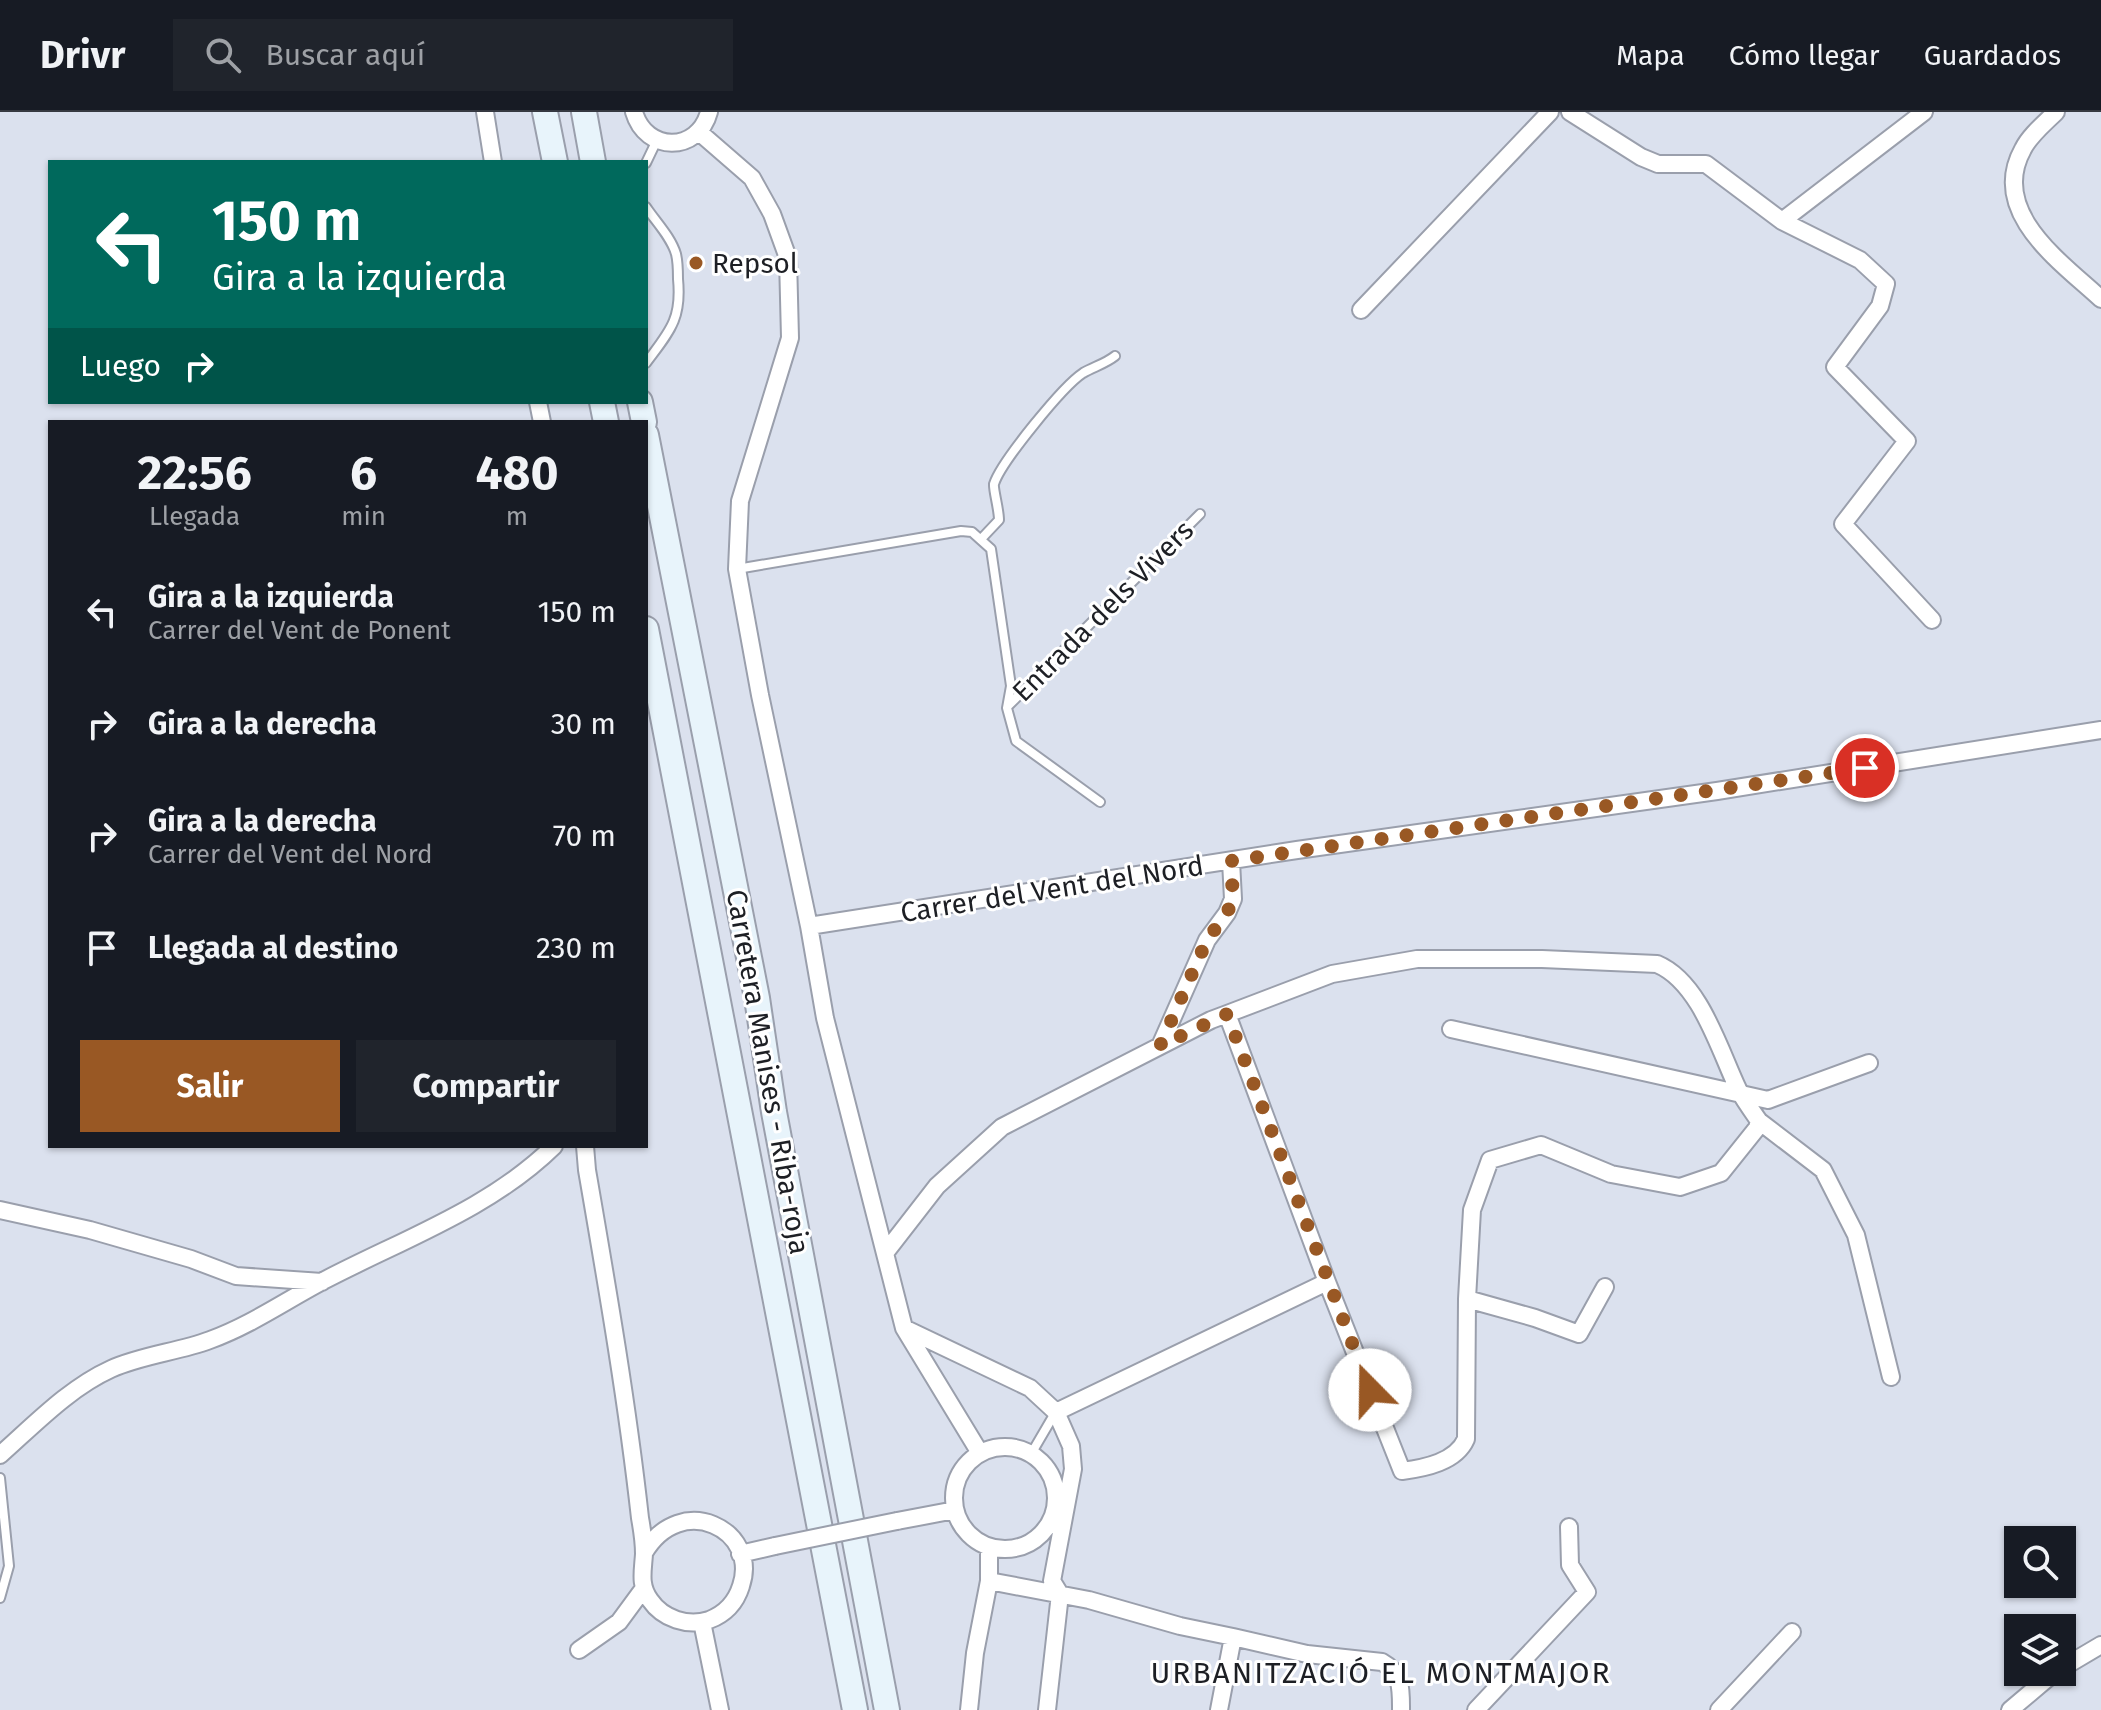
<!DOCTYPE html>
<html lang="es">
<head>
<meta charset="utf-8">
<style>
  :root { --surface:#171b24; --page:#20242c; --text:#f1f3f6; --muted:#9ea1a6; --line:#363941; --accent:#995824 }
  body { margin:0; font-family:"Fira Sans",sans-serif; background:var(--page); color:var(--text); height:100vh; display:flex; flex-direction:column; font-size:30px; white-space:nowrap }
  * { box-sizing:border-box; margin:0 }
  p { font-size:26px; color:var(--muted) }
  .icon { flex:none; width:44px; height:44px; fill:none; stroke:currentColor; stroke-width:2; stroke-linecap:round; stroke-linejoin:round }
  .map { position:relative; flex:1; overflow:hidden }
  .panel { position:absolute; left:48px; top:308px; width:600px; height:728px; display:flex; flex-direction:column; background:var(--surface); border-radius:0px; box-shadow:0 2px 6px #0004 }
  .panel>* { flex:none }
  .banner { position:absolute; left:48px; top:48px; width:600px; height:244px; border-radius:0px; box-shadow:0 2px 6px #0004; background:#00695c; color:#fff; overflow:hidden }
  .tools { position:absolute; left:2004px; top:1414px; display:grid; gap:16px }
  .tools a { display:grid; place-items:center; width:72px; height:72px; border-radius:0px; background:var(--surface); box-shadow:0 2px 6px #0004; font-size:40px }
  .pin { position:absolute; display:grid; place-items:center; width:68px; height:68px; color:#fff; margin:-34px; border:4px solid #fff; border-radius:50%; box-shadow:0 2px 8px #0007 }
  .me { position:absolute; width:88px; margin:-44px; rotate:338deg; stroke-linejoin:round; filter:drop-shadow(0 0 6px #0008) }
  .turn { display:flex; align-items:center; gap:28px; height:168px; padding:0 32px; font-size:36px }
  .turn .icon { width:104px; height:104px; stroke-width:2.5 }
  .turn b { display:block; font-size:56px; line-height:68px }
  .then { display:flex; align-items:center; height:76px; padding:0 32px; background:#0003; gap:16px; font-size:30px }
  .eta { display:flex; justify-content:space-evenly; align-items:center; height:136px; text-align:center }
  .eta b { font-size:48px; font-weight:700; line-height:56px }
  .action { display:flex; gap:16px; margin-top:auto; padding:16px 32px }
  .action a { flex:1; height:92px; border-radius:0px; background:var(--accent); color:#fff; font-size:32px; font-weight:700; line-height:92px; text-align:center }
  .action a+a { background:var(--page); color:var(--text) }
  ul { padding:0; list-style:none }
  li { display:flex; align-items:center; gap:24px; height:112px; padding:0 32px }
  li div { flex:1 }
  li b { display:block; font-size:30px }
  li em { font-style:normal }
  header { display:flex; align-items:center; gap:48px; box-sizing:border-box; height:112px; padding:0 40px; background:var(--surface); border-bottom:2px solid var(--line) }
  header strong { font-size:38px }
  nav { display:flex; gap:44px; margin-inline-start:auto; font-size:28px }
  .search { width:560px; height:72px; background:var(--page); display:flex; align-items:center; gap:20px; box-sizing:border-box; padding:0 28px; border-radius:0px; color:var(--muted); font-size:30px }
  .map>svg:first-child { display:block }
  .lines { fill:none; stroke-linecap:round; stroke-linejoin:round }
  .lane-casing { stroke:#9a9fac; stroke-width:12 }
  .street-casing { stroke:#9a9fac; stroke-width:20 }
  .secondary-casing { stroke:#9a9fac; stroke-width:28 }
  .lane { stroke:#fff; stroke-width:8 }
  .street { stroke:#fff; stroke-width:16 }
  .secondary { stroke:#e8f4fb; stroke-width:24 }
  .street-bridge-casing { stroke:#9a9fac; stroke-width:20; stroke-linecap:butt }
  .street-bridge { stroke:#fff; stroke-width:16 }
  .route { stroke:#995824; stroke-width:14; stroke-dasharray:0 25.2 }
  .poi-dot { fill:#995824; stroke:#fff; stroke-width:3 }
  .labels { text-anchor:middle; dominant-baseline:central; stroke-width:6; stroke-linejoin:round; paint-order:stroke }
  .poi-label { font-size:28px; fill:#1d1f24; stroke:#fff; text-anchor:start }
  .street-label { font-size:28px; fill:#1d1f24; stroke:#fff }
  .neighbourhood-label { font-size:30px; letter-spacing:2px; fill:#1d1f24; stroke:#fff }
</style>
</head>
<body>
<header>
<strong>Drivr</strong>
<div class="search"><svg class="icon" aria-label="search" viewBox="0 0 24 24"><circle cx="10" cy="10" r="6"/><path d="M15 15l6 6"/></svg>Buscar aquí</div>
<nav><a>Mapa</a><a>Cómo llegar</a><a>Guardados</a></nav>
</header>
<div class="map">
<svg width="2101" height="1598" viewBox="0 0 2101 1598">
  <rect width="100%" height="100%" fill="#dbe1ee"/>
  <g class="lines">
    <defs>
      <path id="lane" d="M646,51L657,28
        M646,95C656,110 671,125 676,142C678,150 678,159 678,167C682,208 669,220 646,251
        M982,426L999,408C999,397 993,377 994,372C1001,350 1063,274 1083,261C1093,255 1105,252 1115,244
        M737,457L961,419L972,420L991,437L1011,574L1007,596L1016,629L1100,690
        M1008,594L1200,402
        M1031,1342L1055,1301
        M0,1366L9,1454L0,1486"/>
      <path id="street" d="M485,0L493,50
        M634,0C646,41 698,41 709,0
        M1570,0L1641,45L1658,52H1706L1782,109L1860,148L1886,172L1880,194L1835,255L1907,329L1843,412L1932,508
        M2056,0C2045,11 2030,23 2023,37C1988,100 2061,150 2101,187
        M699,20L752,66L772,102L788,146L790,226L740,389L737,457L760,583L809,814L825,906L904,1216L980,1341
        M1782,109L1924,0
        M1361,198L1550,0
        M538,290L542,310
        M809,814L1297,738L1717,679L2101,618
        M1451,917L1768,988L1869,951
        M1160,934L1207,828L1227,801L1233,787L1231,749
        M1759,1009L1823,1058L1856,1123L1891,1265
        M585,1034L587,1058C607,1174 627,1289 640,1406C642,1417 644,1430 644,1442C643,1459 639,1473 650,1488C663,1507 688,1515 709,1508C725,1502 736,1490 741,1474C760,1418 681,1378 644,1441
        M0,1098L90,1118L191,1147L236,1164L322,1170
        M885,1141L937,1074L1002,1015L1211,908L1227,902L1332,862L1417,847H1542L1657,852C1700,870 1719,937 1738,977C1744,988 1752,999 1759,1009L1757,1016L1721,1061L1680,1075L1611,1062L1541,1033L1490,1048L1472,1098L1467,1187L1466,1327C1456,1350 1425,1356 1402,1359L1327,1170L1227,902
        M1467,1187L1535,1206L1579,1222L1605,1175
        M906,1217L1030,1276L1056,1300L1071,1334L1073,1357L1052,1469L1060,1482
        M1056,1300L1327,1170
        M954 1386a51 51 0 1 1 102 0a51 51 0 1 1-102 0Z
        M0,1343C34,1313 69,1276 111,1257C142,1243 178,1240 210,1228C251,1213 285,1189 323,1169C401,1128 490,1097 554,1034
        M897,1409L955,1398
        M740,1442L775,1434
        M989,1469L1089,1488L1180,1514L1233,1525L1219,1598
        M702,1510L720,1598
        M1233,1525L1307,1542L1382,1550C1402,1561 1401,1577 1401,1598
        M579,1538L619,1510L644,1476
        M2062,1556L2101,1533
        M969,1598L975,1541L989,1469V1435
        M1047,1598L1060,1482
        M1476,1598L1587,1480L1570,1453L1569,1415
        M1719,1598L1792,1520
        M2010,1598L2055,1560"/>
      <path id="secondary" d="M545,0L555,50
        M584,0L593,50
        M602,290L606,310
        M640,290L644,310
        M646,323L757,886L774,1000L887,1598
        M646,517L855,1598"/>
    </defs>
    <use href="#lane" class="lane-casing"/>
    <use href="#street" class="street-casing"/>
    <use href="#secondary" class="secondary-casing"/>
    <use href="#lane" class="lane"/>
    <use href="#street" class="street"/>
    <use href="#secondary" class="secondary"/>
    <defs>
      <path id="street-bridge" d="M775,1434L897,1409"/>
    </defs>
    <use href="#street-bridge" class="street-bridge-casing"/>
    <use href="#street-bridge" class="street-bridge"/>
  </g>
  <g class="lines">
    <path class="route" d="M1370,1278L1227,902L1160,934L1207,828L1227,801L1233,787L1231,749L1865,656"/>
  </g>
  <circle class="poi-dot" cx="696" cy="151" r="8"/>
  <g class="labels">
    <g class="poi-label">
      <text x="712" y="151">Repsol</text>
    </g>
    <g class="street-label">
      <text transform="translate(1103 499) rotate(-45)">Entrada dels Vivers</text>
      <text transform="translate(1052 777) rotate(-9)">Carrer del Vent del Nord</text>
      <text transform="translate(768 960) rotate(80)">Carretera Manises - Riba-roja</text>
    </g>
    <g class="neighbourhood-label">
      <text x="1381" y="1561">URBANITZACIÓ EL MONTMAJOR</text>
    </g>
  </g>
</svg>
<div class="tools">
<a><svg class="icon" aria-label="search" viewBox="0 0 24 24"><circle cx="10" cy="10" r="6"/><path d="M15 15l6 6"/></svg></a>
<a><svg class="icon" aria-label="layers" viewBox="0 0 24 24"><path d="M12 4l9 5-9 5-9-5zM3 14l9 5 9-5"/></svg></a>
</div>
<div class="pin" style="left:1865px;top:656px;background:#d93025"><svg class="icon" aria-label="arrive" viewBox="0 0 24 24"><path d="M6 21V4h12l-3 4 3 4H6"/></svg></div>
<svg class="me" style="left:1370px;top:1278px" viewBox="-20 -20 40 40"><circle r="19" fill="#fff"/><path d="M0-13L10 11 0 6-10 11z" fill="#995824"/></svg>
<div class="banner">
<div class="turn"><svg class="icon" aria-label="left" viewBox="0 0 24 24"><path d="M17 20v-9H6M10 6l-5 5 5 5"/></svg><div><b>150 m</b>Gira a la izquierda</div></div>
<div class="then">Luego<svg class="icon" aria-label="right" viewBox="0 0 24 24"><path d="M7 20v-9h11M14 6l5 5-5 5"/></svg></div>
</div>
<section class="panel">
<div class="eta">
<div><b>22:56</b><p>Llegada</p></div>
<div><b>6</b><p>min</p></div>
<div><b>480</b><p>m</p></div>
</div>
<ul>
<li><svg class="icon" aria-label="left" viewBox="0 0 24 24"><path d="M17 20v-9H6M10 6l-5 5 5 5"/></svg><div><b>Gira a la izquierda</b><p>Carrer del Vent de Ponent</p></div><em>150 m</em></li>
<li><svg class="icon" aria-label="right" viewBox="0 0 24 24"><path d="M7 20v-9h11M14 6l5 5-5 5"/></svg><div><b>Gira a la derecha</b></div><em>30 m</em></li>
<li><svg class="icon" aria-label="right" viewBox="0 0 24 24"><path d="M7 20v-9h11M14 6l5 5-5 5"/></svg><div><b>Gira a la derecha</b><p>Carrer del Vent del Nord</p></div><em>70 m</em></li>
<li><svg class="icon" aria-label="arrive" viewBox="0 0 24 24"><path d="M6 21V4h12l-3 4 3 4H6"/></svg><div><b>Llegada al destino</b></div><em>230 m</em></li>
</ul>
<div class="action"><a>Salir</a><a>Compartir</a></div>
</section>
</div>
</body>
</html>
